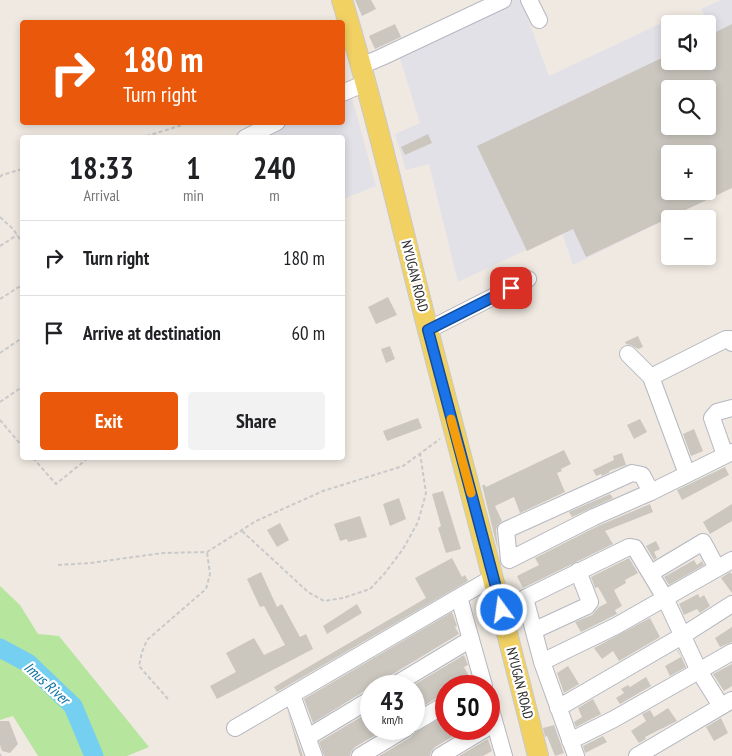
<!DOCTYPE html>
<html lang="en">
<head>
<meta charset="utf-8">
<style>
  :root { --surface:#fff; --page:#f2f2f2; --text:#202124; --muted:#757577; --line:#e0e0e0; --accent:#ea580c }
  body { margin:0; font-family:"PT Sans Narrow",sans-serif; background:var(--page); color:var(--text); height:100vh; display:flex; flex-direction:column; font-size:19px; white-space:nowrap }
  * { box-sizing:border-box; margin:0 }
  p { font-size:16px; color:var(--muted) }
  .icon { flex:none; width:28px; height:28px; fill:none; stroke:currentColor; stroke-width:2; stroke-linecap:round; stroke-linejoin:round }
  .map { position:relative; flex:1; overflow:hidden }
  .side { position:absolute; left:20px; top:135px; width:325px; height:325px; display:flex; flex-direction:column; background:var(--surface); border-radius:5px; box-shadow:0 2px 8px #0003 }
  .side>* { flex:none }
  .top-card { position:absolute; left:20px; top:20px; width:325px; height:105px; border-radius:5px; box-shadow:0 2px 8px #0003; background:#ea580c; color:#fff; overflow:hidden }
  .controls { position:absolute; left:661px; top:15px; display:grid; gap:10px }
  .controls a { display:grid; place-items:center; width:55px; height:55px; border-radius:5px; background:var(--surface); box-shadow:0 2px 8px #0003; font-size:25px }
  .speed { position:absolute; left:360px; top:675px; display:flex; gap:10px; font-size:25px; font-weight:700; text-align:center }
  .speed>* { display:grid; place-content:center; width:65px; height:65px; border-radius:50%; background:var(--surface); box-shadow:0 2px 8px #0003; line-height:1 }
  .speed small { font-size:12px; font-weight:400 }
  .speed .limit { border:8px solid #d22; background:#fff; color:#111 }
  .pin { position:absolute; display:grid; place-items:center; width:42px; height:42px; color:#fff; margin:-21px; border-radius:10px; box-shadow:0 2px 8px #0006 }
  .me { position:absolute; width:55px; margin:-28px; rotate:346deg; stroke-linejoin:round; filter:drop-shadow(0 0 4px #0008) }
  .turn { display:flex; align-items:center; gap:18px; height:105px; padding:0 20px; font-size:22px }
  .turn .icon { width:65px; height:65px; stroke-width:2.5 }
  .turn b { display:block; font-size:35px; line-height:42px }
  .eta { display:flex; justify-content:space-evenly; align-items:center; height:85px; text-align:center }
  .eta b { font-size:30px; font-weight:700; line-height:35px }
  .action { display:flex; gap:10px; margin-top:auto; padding:10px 20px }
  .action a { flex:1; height:58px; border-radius:5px; background:var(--accent); color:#fff; font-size:20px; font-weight:700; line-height:58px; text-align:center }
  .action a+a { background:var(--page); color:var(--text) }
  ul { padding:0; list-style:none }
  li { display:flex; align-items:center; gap:15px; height:75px; padding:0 20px; border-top:1px solid var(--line) }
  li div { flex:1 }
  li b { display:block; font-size:19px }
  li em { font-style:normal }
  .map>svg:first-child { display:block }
  .industrial { fill:#e3e1e8; fill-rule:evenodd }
  .green { fill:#b6e59e }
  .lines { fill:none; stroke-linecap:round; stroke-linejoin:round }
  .river { stroke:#75cff0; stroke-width:19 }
  .building { fill:#cbc7bf; fill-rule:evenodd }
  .minor-casing { stroke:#b4b7c1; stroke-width:18 }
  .major-casing { stroke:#c9c9c9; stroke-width:22 }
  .path { stroke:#c9c9c9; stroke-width:2; stroke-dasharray:4 2.5; stroke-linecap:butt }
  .minor { stroke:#fff; stroke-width:16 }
  .major { stroke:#f2d163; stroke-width:20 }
  .route-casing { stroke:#114b97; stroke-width:12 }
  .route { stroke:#1a73e8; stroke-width:9 }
  .slow { stroke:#f59e0b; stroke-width:9 }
  .labels { text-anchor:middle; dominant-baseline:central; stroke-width:4.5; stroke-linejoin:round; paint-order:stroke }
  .street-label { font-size:14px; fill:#2e2e2e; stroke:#fff }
  .water-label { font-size:15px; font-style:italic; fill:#0d6fa3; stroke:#fff }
</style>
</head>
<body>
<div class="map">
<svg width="732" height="756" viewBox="0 0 732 756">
  <rect width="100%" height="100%" fill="#efe9e1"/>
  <path class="industrial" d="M510,0H521L549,76L666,21L705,17L701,9L721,0H732V187L573,265L562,233L458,282L429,164L406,170L395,134L420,123L399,55ZM670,24H708V61H670ZM670,89H708V126H670ZM670,154H708V191H670Z
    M348,83L376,186L343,199L342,138H229L262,123L342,122L343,86Z"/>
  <path class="green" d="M0,586L20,605L38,634L59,636L149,747L127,756H38L13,716L0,720Z"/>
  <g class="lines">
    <path class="river" d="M0,648L28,663L73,706L94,756"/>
  </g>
  <path class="building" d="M355,0H371L376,9L362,16Z
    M395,24L401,37L375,49L369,36Z
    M732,24V188L586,257L573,229L527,251L477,146L670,54V61H708V36ZM670,89H708V126H670ZM670,154H708V191H670Z
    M428,134L432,143L405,155L401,147Z
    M388,297L397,315L376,324L368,307Z
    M638,336L643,347L638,349L631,345L626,344L625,342Z
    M390,346L395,359L386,363L381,349Z
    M418,418L422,428L387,441L383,431Z
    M640,419L647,432L634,439L627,425Z
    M694,429L703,451L691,456L683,434Z
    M564,450L571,464L561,469L562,471L557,473L565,492L520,513L514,497L495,506L502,521L498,525L496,530L498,551L482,485H485L486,487Z
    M622,453L626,465L609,471L610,472L602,476L601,474L596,476L593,470L614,460L613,456Z
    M725,467L729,475L682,500L677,490Z
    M443,491L461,549L446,553L438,528L441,526L432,494Z
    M610,494L613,498L572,517L569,512Z
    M399,498L406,519L390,526L383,504Z
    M650,504L653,512L605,531L613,544L523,588L517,576L539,565L535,558L598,526Z
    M732,504V521L710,534L703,522Z
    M360,516L367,537L348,542L347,539L340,541L334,524Z
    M280,523L289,540L277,547L267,530Z
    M656,541L660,549L654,552L657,558L654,560L646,546Z
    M452,558L462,577L465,575L468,581L277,692L274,687L426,598L415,578Z
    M629,558L638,573L625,580L626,583L614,590L622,606L615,610L617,614L581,632L575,622L592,615L599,607L607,603L598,587L595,588L591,577Z
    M694,560L697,565L702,561L704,565L669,585L664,577Z
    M261,572L277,607L282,604L300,637L306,634L313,649L217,699L210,686L236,672L226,653L254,638L264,655L285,645L264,606L260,607L247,579Z
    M730,572L732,574V593L721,578Z
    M698,594L700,598L704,595L710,606L700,613L697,609L684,615L679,604Z
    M357,604L362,613L327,634L323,626Z
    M452,612L457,626L455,627L459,634L388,677L384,682L383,686H371V689L366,690L313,723L304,699Z
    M650,618L660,637L619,661L613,651L602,659L594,648Z
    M732,627V642L720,647L715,638Z
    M677,650H678L686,667L670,676L665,666L681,657Z
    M464,655L468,665L464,667L473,684L469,686H446V694L441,695L414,712V686H412Z
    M732,664V686L724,691L713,674Z
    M568,666L579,684L564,693L557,673Z
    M646,677L651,686L620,704L616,698L624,693L621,689L628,685L630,687Z
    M593,699L601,714L576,727L574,722L582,717L578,708Z
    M668,708L677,721L645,737L646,739L639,743L631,731L646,721L642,714L650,710L654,717Z
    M287,709L303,756H300Z
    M371,711V729H386L355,747L351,752L350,756H324L319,742Z
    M446,715V729H466L435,747L431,752L430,756H379L410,738L414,733Z
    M721,718L728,733L714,741L706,727Z
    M0,721H9L18,744L10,753L2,751L0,745Z
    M554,725L564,753L555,756L547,736L545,737L543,728Z
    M603,736L607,742L585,753L583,746Z
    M488,739L492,751L483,756H459Z"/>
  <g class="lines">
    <defs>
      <path id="minor" d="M529,0L539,20
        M361,66L382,57L503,0
        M342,93L366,83
        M245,138L277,122
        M428,330L528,279
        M628,354L651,377L687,474
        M651,377L726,339H730L732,343
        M725,455L712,418L717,412L732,408
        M632,473L642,475L651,492L594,517L509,560L506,530Z
        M651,492L732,452
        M651,573L703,542L717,568
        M535,630L587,606L590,602L578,571
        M542,662L525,598L629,547L635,548L665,598L699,671L721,706
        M393,686L471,639
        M484,686L459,597L494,577
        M292,695L314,756
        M489,703L504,756
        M558,708L682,636L732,604
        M414,723L446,704
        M235,728L459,597
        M308,737L371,699
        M570,741L614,719L732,652
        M360,756L405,729
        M440,756L485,729
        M576,756L542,662L616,626L732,560
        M637,756L732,700"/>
      <path id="major" d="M342,0C375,109 400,220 428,330C465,472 503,614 538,756"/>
    </defs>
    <use href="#minor" class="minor-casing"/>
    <use href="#major" class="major-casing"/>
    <path class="path" d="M140,138L192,122
      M0,177L2,175L22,169
      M0,217L13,229L22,242
      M0,246L17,235
      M0,299L22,285
      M0,353L22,338
      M0,402L22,387
      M0,420L22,446
      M33,458L56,484L88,458
      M242,531L308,592L324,601L343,598L370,589L385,573L403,549L418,522L426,493L420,453
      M58,565L90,563L163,553L207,552L256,521L323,491L403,466L440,439
      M168,699L139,666L142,652L147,640L206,589L210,574L207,552
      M0,738L4,736
      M0,754L1,756"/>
    <use href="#minor" class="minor"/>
    <use href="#major" class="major"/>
  </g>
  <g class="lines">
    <defs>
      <path id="route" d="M502,610L428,330L511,288"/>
    </defs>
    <use href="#route" class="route-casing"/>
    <use href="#route" class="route"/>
    <path class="slow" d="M451,419L471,493"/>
  </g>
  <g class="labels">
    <g class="street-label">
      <text transform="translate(415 276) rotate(76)">NYUGAN ROAD</text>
      <text transform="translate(520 683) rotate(76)">NYUGAN ROAD</text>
    </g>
    <g class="water-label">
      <text transform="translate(47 683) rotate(42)">Imus River</text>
    </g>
  </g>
</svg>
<div class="controls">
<a><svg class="icon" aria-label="sound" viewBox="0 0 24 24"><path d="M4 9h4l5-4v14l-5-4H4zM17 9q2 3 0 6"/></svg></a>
<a><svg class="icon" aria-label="search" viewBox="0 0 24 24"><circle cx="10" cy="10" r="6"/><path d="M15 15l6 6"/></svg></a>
<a>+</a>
<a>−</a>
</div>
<div class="speed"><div>43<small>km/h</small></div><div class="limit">50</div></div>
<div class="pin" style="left:511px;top:288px;background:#d93025"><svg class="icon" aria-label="arrive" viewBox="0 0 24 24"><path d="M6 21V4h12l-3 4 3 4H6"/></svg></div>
<svg class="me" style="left:502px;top:610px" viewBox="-20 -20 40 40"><circle r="17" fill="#1a73e8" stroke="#fff" stroke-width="3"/><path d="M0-11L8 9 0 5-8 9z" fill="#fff"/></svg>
<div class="top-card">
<div class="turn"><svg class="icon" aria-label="right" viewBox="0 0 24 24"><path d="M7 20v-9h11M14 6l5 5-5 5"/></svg><div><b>180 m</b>Turn right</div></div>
</div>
<section class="side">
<div class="eta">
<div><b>18:33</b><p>Arrival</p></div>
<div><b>1</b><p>min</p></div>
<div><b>240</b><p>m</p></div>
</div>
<ul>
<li><svg class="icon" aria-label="right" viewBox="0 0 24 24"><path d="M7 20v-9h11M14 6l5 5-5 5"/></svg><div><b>Turn right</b></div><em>180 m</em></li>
<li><svg class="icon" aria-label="arrive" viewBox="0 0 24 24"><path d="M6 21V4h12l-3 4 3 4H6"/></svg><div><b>Arrive at destination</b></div><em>60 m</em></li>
</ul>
<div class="action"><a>Exit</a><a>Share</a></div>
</section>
</div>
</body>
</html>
